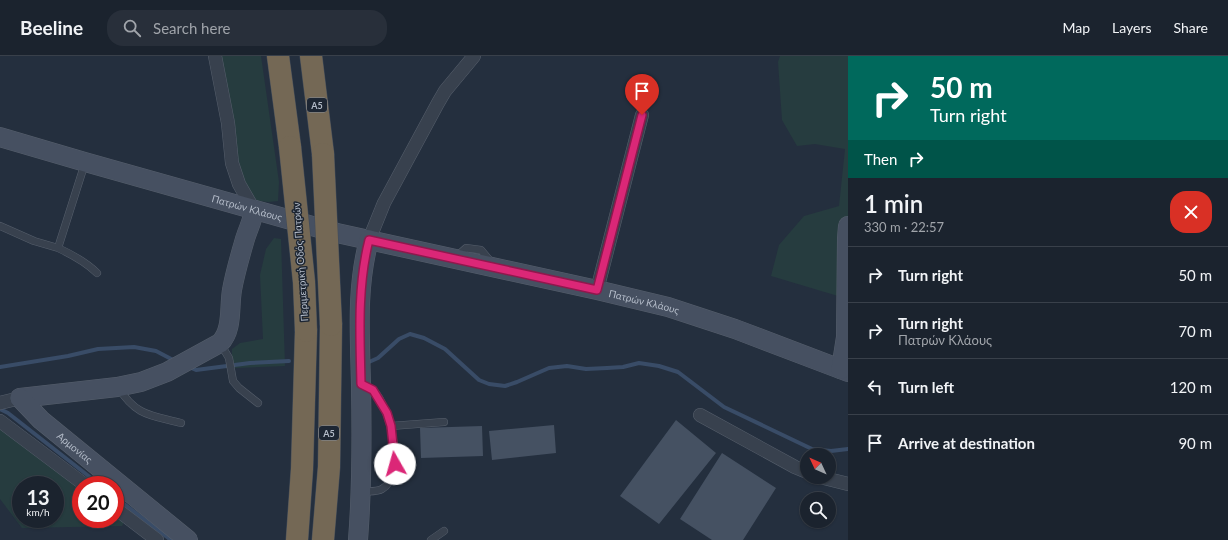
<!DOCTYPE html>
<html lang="en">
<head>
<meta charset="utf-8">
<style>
  :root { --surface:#1b232e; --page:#282f3a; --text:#f1f3f6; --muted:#a0a4aa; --line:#39404a }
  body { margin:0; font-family:Lato,sans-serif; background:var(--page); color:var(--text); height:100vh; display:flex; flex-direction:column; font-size:15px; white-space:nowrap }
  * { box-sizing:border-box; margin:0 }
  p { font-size:13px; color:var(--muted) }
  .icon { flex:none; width:22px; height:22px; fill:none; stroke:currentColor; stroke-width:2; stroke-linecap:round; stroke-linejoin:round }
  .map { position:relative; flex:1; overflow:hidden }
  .drawer { display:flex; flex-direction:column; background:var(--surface); width:380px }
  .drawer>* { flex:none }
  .banner { background:#00695c; color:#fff; overflow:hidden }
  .needle { width:26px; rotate:314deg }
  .controls { position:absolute; left:800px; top:392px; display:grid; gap:8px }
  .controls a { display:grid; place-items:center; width:36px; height:36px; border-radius:50%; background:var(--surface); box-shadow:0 1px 3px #0004,0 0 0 1px var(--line); font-size:20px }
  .speed { position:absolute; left:12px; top:420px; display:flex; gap:8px; font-size:20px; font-weight:700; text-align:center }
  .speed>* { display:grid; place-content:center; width:52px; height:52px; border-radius:50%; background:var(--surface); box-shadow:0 1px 3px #0004,0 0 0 1px var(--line); line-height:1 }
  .speed small { font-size:10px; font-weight:400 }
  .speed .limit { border:6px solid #d22; background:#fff; color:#111 }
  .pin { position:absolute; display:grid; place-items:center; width:34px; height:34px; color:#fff; margin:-41px -17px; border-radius:50% 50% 50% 0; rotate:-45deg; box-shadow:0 0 4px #0007 }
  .pin .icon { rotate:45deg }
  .me { position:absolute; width:44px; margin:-22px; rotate:353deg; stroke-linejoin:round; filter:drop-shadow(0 0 3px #0008) }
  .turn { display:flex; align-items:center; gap:14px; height:84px; padding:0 16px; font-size:18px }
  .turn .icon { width:52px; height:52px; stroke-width:2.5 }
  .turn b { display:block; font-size:28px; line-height:34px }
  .then { display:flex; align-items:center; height:38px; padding:0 16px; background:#0003; gap:8px; font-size:15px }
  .round { display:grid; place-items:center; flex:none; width:42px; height:42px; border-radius:16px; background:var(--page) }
  .headline { display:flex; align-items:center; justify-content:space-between; height:68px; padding:0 16px }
  h1 { font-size:24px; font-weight:600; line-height:30px }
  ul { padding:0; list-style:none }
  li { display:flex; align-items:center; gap:12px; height:56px; padding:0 16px; border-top:1px solid var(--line) }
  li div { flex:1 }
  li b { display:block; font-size:15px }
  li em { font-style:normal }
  header { display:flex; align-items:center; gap:24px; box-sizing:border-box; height:56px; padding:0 20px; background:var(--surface); border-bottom:1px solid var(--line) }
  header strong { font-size:19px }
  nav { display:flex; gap:22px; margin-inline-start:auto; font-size:14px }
  .search { width:280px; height:36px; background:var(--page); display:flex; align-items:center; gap:10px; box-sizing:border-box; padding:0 14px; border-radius:16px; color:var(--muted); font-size:15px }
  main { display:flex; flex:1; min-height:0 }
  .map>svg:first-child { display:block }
  .green { fill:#263c3f; fill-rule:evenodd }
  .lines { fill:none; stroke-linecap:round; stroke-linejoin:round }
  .stream { stroke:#394c67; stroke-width:4 }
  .building { fill:#455162 }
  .lane-casing { stroke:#565f6c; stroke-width:8 }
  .street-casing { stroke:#565f6c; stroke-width:14 }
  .secondary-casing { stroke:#565f6c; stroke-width:20 }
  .highway-casing { stroke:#434c59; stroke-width:23 }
  .lane { stroke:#38414e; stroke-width:7 }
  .street { stroke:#38414e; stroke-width:13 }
  .secondary { stroke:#465061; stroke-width:19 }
  .highway { stroke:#746855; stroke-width:22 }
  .highway-bridge-casing { stroke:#434c59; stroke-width:23; stroke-linecap:butt }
  .highway-bridge { stroke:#746855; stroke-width:22 }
  .route-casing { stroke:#8e194d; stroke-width:10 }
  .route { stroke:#db2777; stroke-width:7 }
  .labels { text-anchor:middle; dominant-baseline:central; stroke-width:3; stroke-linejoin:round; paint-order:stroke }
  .shield { fill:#1d2633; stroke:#878f9c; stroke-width:1 }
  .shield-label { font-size:9px; font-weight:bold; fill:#b4bcc9 }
  .street-label { font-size:10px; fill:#b4bcc9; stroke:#1d2633 }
</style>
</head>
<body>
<header>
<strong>Beeline</strong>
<div class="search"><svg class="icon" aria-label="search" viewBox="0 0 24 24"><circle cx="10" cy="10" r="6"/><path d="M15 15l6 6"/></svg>Search here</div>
<nav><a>Map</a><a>Layers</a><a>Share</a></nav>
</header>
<main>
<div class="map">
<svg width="848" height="484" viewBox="0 0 848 484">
  <rect width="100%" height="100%" fill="#242f3e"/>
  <path class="green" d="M221,0H261L279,126L278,145L268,146L253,144L238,109Z
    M780,0H848V243L771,220L779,189L804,160L839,150L845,93L815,88L797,90L782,64L778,6Z
    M274,182L281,183L285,310L235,312L232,302V293L240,287L263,283L260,219L266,193Z
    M0,373L81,434V463H115V460L124,466L122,470L22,472L0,443ZM21,429H55V463H21Z"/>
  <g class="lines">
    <path class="stream" d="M369,306L378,302L399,283L410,278L424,282L445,293L479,324L489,328L505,330L517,326L549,312L567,310L586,313L607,312L623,311L639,307L659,310L678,316L724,351L812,393L831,395L848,393
      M0,311L68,300L98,293L134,291L156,295L175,305
      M189,311L196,314L250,307L289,305
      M0,353L8,357L100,429
      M115,441L171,484"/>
  </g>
  <path class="building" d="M676,364L716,397L659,468L620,440Z
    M554,369L556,397L492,404L489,375Z
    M482,370L483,400L421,402L420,372Z
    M722,397L776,432L743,484H712L680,463Z"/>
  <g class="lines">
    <defs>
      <path id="lane" d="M0,170L34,185L58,192L85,107
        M58,192C73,199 86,206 97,217
        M456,201L466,192L481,194L491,206
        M220,287L229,302L233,325L239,332L258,347
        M118,331C136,360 150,359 181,367
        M391,370L444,366
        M361,436C367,435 377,436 382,433C407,419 390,350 373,334C370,332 365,330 362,329
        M431,484L444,475"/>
      <path id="street" d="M215,0L228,67L232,107L239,128L254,154
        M369,184L384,147L438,47L445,35L474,0
        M597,234L642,59
        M0,347L20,342
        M700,359L795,411L807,416
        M0,365L85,429
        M820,421L848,428
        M115,452L157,484"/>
      <g id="secondary">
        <path id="s1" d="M0,81L85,106L337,177L597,234L668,251L735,273L848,316"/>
        <path d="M841,313L846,281L847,182L848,170"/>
        <path d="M20,342L117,331L141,326L167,316L220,287C233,274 229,251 232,234C235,217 240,200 245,183C248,173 253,164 254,154"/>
        <path id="s2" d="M20,342L41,364L188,484"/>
        <path d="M358,484C362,433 362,381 361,329C360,280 356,232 369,184"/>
      </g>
      <path id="highway" d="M278,0L290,91
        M311,0L323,98
        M297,484L302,413L306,275
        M323,484L329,411L331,269"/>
    </defs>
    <use href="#lane" class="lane-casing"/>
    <use href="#street" class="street-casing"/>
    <use href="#secondary" class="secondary-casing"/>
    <use href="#highway" class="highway-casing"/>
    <use href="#lane" class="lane"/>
    <use href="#street" class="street"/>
    <use href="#secondary" class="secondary"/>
    <use href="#highway" class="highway"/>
    <defs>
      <path id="highway-bridge" d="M290,91L304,226L306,275
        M323,98L331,269"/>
    </defs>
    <use href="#highway-bridge" class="highway-bridge-casing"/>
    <use href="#highway-bridge" class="highway-bridge"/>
  </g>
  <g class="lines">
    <defs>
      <path id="route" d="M395,408L391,370L387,357L373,334L361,328C360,280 357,232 369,184L597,234L642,59"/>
    </defs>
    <use href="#route" class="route-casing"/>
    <use href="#route" class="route"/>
  </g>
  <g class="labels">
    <g class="shield">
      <rect x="307" y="42" width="20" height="14" rx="3"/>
      <rect x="319" y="370" width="20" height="14" rx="3"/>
    </g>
    <g class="shield-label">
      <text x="317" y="49">Α5</text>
      <text x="329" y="377">Α5</text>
    </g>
    <g class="street-label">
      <text stroke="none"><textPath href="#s1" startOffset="257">Πατρών Κλάους</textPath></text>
      <text transform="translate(300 206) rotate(-94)">Περιμετρική Οδός Πατρών</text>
      <text stroke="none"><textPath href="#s1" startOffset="665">Πατρών Κλάους</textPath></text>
      <text stroke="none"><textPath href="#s2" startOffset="74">Αρμονίας</textPath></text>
    </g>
  </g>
</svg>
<div class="controls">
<a><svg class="needle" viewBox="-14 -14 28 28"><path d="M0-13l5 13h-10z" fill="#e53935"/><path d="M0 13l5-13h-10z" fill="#a0a4aa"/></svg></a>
<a><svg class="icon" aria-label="search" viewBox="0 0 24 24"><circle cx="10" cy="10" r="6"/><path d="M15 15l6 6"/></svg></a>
</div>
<div class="speed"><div>13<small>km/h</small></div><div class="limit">20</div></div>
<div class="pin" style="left:642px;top:59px;background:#d93025"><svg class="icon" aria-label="arrive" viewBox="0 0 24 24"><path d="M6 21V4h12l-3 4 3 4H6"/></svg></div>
<svg class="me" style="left:395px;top:408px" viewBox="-20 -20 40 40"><circle r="19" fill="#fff"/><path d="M0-13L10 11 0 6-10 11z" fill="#db2777"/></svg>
</div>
<section class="drawer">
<div class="banner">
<div class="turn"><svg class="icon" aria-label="right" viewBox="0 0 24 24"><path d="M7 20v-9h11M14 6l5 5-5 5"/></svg><div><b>50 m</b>Turn right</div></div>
<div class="then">Then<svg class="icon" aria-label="right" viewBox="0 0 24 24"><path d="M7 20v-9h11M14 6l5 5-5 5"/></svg></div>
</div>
<div class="headline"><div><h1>1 min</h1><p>330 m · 22:57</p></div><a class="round" style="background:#d93025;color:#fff"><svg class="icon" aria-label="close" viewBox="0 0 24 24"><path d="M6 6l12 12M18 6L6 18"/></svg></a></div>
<ul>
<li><svg class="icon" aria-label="right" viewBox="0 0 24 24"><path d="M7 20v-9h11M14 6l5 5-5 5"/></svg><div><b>Turn right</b></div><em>50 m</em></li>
<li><svg class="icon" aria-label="right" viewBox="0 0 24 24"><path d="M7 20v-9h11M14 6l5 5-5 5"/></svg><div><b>Turn right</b><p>Πατρών Κλάους</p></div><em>70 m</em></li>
<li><svg class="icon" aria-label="left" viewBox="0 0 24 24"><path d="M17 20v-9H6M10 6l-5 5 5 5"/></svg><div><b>Turn left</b></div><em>120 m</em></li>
<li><svg class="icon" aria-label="arrive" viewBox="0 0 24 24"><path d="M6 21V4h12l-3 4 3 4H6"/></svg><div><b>Arrive at destination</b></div><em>90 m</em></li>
</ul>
</section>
</main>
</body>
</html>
